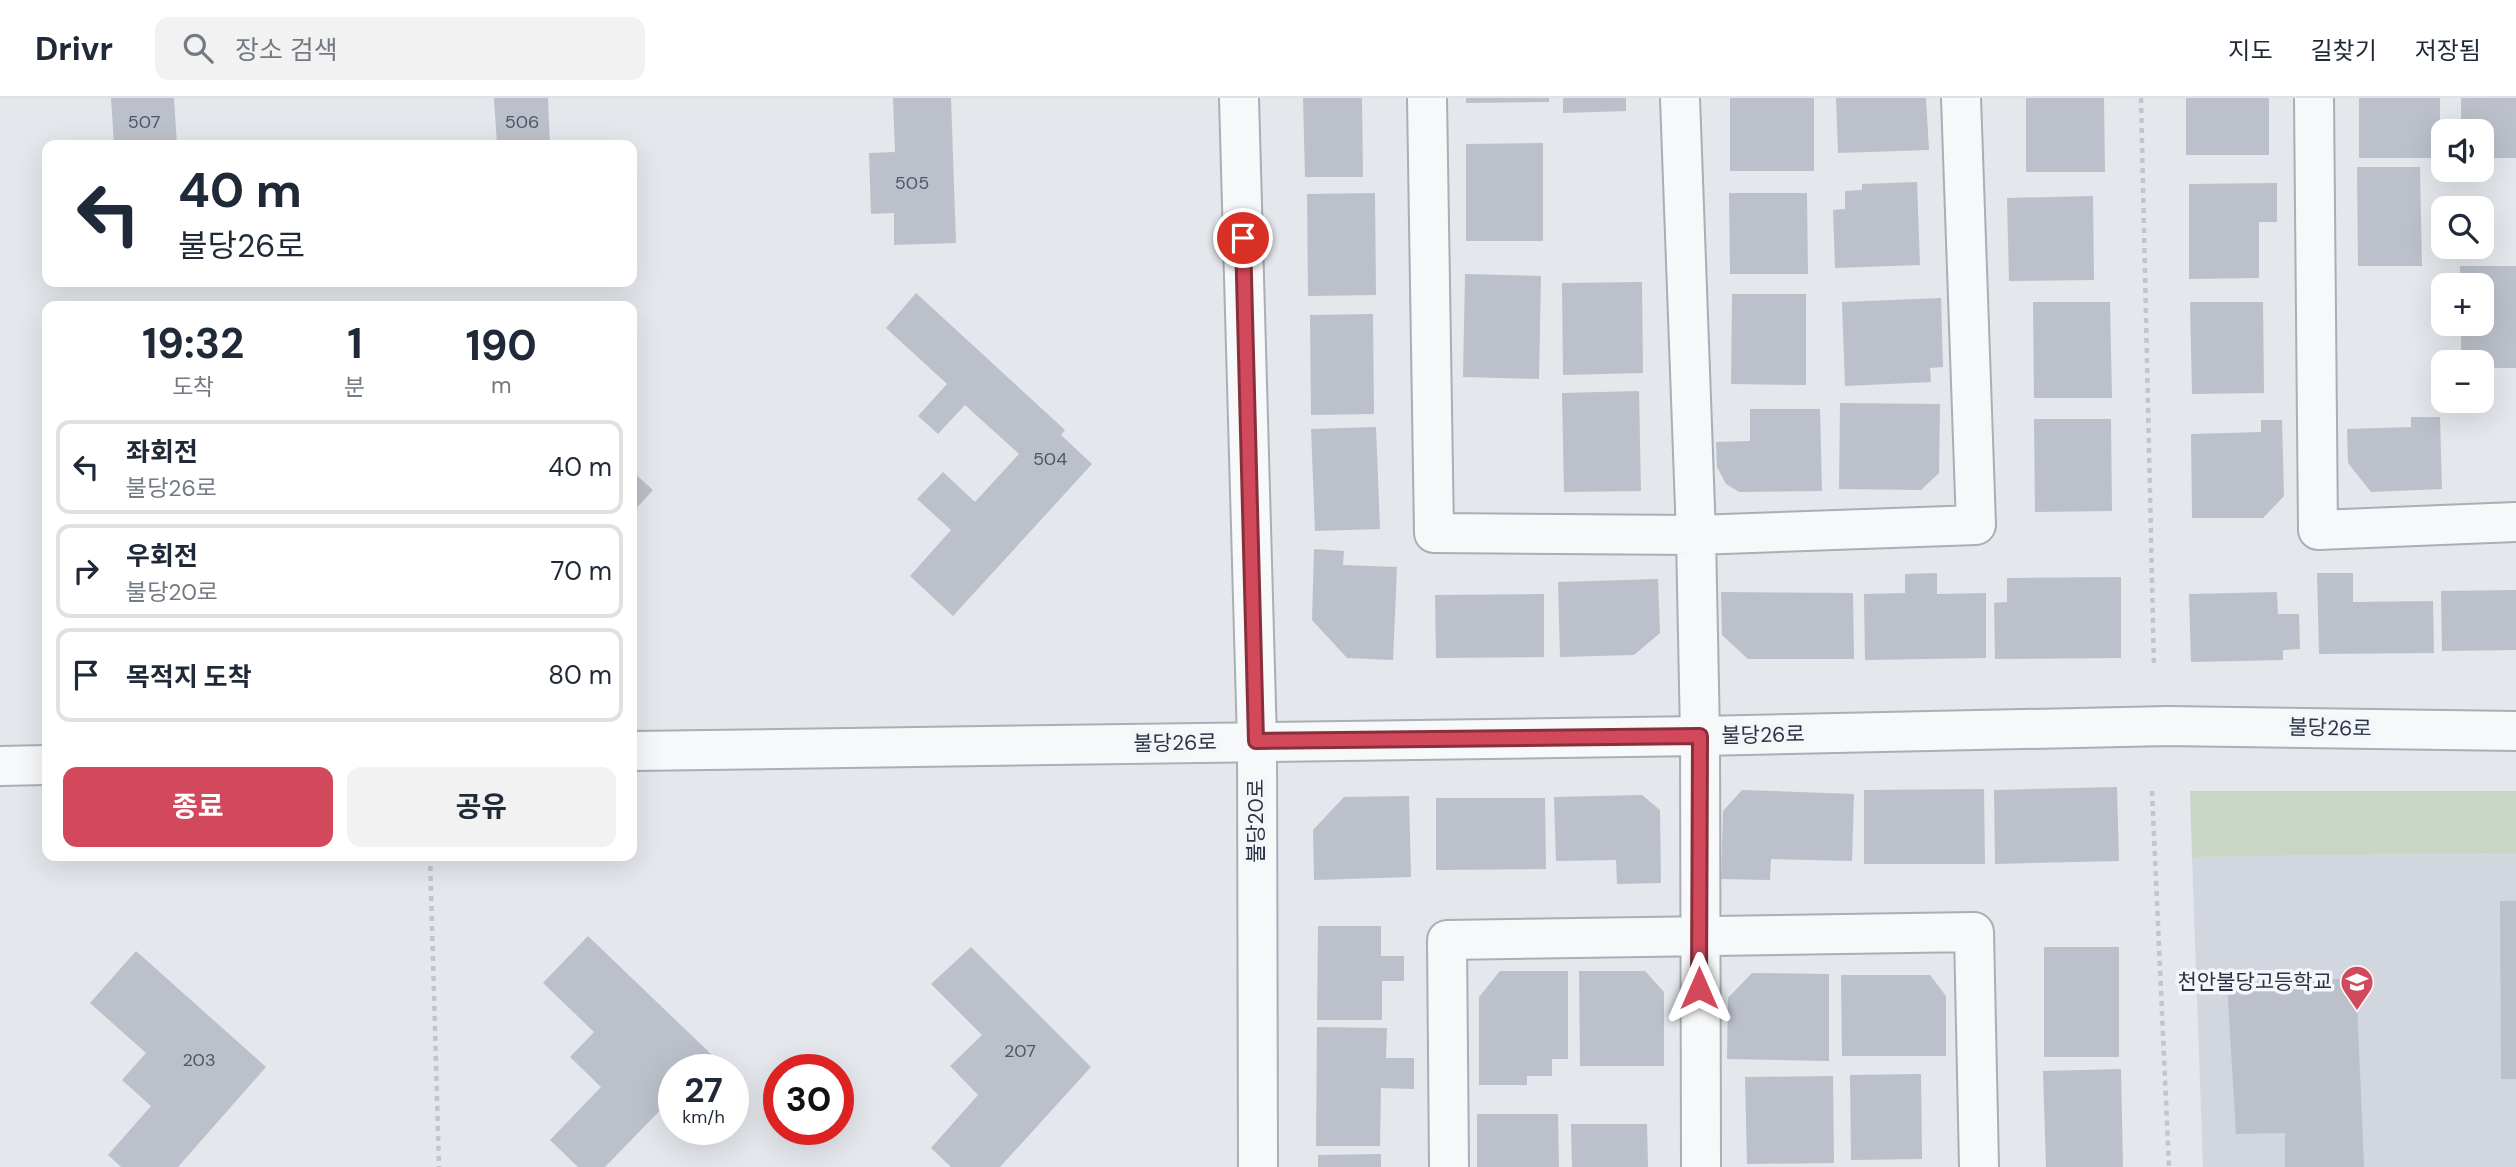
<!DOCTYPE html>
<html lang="ko">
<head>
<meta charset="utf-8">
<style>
  :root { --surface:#fff; --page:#f2f2f3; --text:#1f2937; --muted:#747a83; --line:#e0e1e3; --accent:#d1495b }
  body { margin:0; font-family:"DM Sans","Noto Sans KR",sans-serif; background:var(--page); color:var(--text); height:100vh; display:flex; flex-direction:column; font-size:26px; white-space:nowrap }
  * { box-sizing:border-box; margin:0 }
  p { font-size:23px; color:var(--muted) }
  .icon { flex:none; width:38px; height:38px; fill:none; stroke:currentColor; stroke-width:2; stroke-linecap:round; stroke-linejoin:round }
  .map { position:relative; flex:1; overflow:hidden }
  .drawer { position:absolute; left:42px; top:203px; width:595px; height:560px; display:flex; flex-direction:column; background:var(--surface); border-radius:14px; box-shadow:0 7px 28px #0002 }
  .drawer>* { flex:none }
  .guide { position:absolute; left:42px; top:42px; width:595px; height:147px; border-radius:14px; box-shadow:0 7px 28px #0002; background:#fff; color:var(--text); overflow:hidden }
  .fabs { position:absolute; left:2431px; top:21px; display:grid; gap:14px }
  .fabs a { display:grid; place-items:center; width:63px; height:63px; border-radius:14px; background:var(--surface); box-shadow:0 7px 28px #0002; font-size:35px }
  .speed { position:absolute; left:658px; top:956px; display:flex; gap:14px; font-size:35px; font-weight:700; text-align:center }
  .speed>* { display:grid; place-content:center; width:91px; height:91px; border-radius:50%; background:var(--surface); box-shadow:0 7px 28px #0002; line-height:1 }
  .speed small { font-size:18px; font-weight:400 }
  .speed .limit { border:10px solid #d22; background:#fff; color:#111 }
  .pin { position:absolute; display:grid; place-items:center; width:60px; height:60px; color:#fff; margin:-30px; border:4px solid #fff; border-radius:50%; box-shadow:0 2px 7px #0007 }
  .me { position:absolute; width:77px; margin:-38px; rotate:0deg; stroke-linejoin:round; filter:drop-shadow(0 0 5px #0008) }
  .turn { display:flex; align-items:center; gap:24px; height:147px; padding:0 21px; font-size:32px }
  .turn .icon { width:91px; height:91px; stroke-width:2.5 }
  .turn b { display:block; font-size:49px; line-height:60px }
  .eta { display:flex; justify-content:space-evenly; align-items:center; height:119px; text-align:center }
  .eta b { font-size:42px; font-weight:700; line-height:49px }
  .action { display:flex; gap:14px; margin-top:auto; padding:14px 21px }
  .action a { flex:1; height:80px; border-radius:14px; background:var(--accent); color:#fff; font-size:28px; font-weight:700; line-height:80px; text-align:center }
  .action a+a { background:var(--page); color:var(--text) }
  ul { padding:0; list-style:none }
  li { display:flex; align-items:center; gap:21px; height:94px; margin:0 14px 10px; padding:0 7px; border:4px solid var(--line); border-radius:14px }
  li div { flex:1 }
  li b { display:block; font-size:26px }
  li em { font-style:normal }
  header { display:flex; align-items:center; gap:42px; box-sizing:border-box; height:98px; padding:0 35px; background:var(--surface); border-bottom:2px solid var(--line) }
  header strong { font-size:33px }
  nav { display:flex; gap:38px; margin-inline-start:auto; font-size:24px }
  .search { width:490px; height:63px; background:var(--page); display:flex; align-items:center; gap:18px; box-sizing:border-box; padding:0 24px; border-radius:14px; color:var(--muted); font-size:26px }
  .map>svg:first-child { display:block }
  .built { fill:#d2d6de }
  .green { fill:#c9d6c5 }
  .building { fill:#bbc0ca }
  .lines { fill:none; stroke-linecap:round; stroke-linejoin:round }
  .minor-casing { stroke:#a9aeb7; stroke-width:42 }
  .tertiary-casing { stroke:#a9aeb7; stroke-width:42 }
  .path { stroke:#c2c5cb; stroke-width:4.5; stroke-dasharray:5 5; stroke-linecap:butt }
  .minor { stroke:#f7f8fa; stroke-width:38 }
  .tertiary { stroke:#f7f8fa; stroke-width:38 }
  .route-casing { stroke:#882f3b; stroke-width:18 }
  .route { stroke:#d1495b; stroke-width:12 }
  .labels { text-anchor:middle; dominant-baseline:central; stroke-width:7; stroke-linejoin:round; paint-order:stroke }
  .number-label { font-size:18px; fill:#4f5766 }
  .street-label { font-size:21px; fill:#2b3445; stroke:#f4f6f9 }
  .poi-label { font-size:21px; fill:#2b3445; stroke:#f4f6f9; text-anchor:end }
</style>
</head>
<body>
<header>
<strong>Drivr</strong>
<div class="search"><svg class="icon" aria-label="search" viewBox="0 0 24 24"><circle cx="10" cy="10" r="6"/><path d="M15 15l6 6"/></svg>장소 검색</div>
<nav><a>지도</a><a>길찾기</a><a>저장됨</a></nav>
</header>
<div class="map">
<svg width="2516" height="1069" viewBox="0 0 2516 1069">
  <rect width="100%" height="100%" fill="#e4e7ec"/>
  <path class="built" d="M2516,755V1069H2203L2192,759Z"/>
  <path class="green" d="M2190,693H2516V755L2192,759Z"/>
  <path class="building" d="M111,0H174L177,47H114Z
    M494,0H548L550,47H497Z
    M893,0H951L956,145L894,147V115L871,116L869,55L895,54Z
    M1303,0H1362L1363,79H1305Z
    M1466,0H1549V4L1466,5Z
    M1563,0H1626V13L1563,15Z
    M1730,0H1814V73H1730Z
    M1836,0H1926L1929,52L1838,55Z
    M2026,0H2104L2105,74H2026Z
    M2186,0H2269V57H2186Z
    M2359,0H2440V60H2359Z
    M2461,0H2516V60H2482V33H2461Z
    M1543,45V143H1466V46Z
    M2357,69H2420L2422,168H2358Z
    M1917,84L1920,167L1835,170L1833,112L1845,111V93L1862,92V86Z
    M2277,85V124H2259V180L2189,181V86Z
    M1375,95L1376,197L1308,198L1307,96Z
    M1729,95H1807L1808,176H1730Z
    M2093,98L2094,182L2009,183L2007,100Z
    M2460,168H2516V270H2482V264H2461V226H2482V187H2460Z
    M1465,176L1541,178L1539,281L1463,279Z
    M1642,184L1643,275L1563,277L1562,185Z
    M916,195L1065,332L1061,337L1092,366L953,518L910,478L951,432L917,401L943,374L975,404L1019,356L965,307L938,336L918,318L947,286L886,230Z
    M1732,196H1806V287L1731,286Z
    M1941,200L1943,269L1930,270L1931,284L1845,288L1842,204Z
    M2033,204H2110L2112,300H2034Z
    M2190,204H2263L2264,295L2192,296Z
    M1373,216L1374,316L1311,317L1310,217Z
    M1639,293L1641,393L1564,394L1562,295Z
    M1840,305L1940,306L1939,375L1921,392L1839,391Z
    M1750,311H1820L1822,393L1739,394L1726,386L1717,369L1716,344L1750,343Z
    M2411,319H2440L2442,391L2371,394L2348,365L2347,331L2411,329Z
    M2034,321H2111L2112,413L2035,414Z
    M2261,322H2282L2284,398L2263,420H2192L2191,336L2261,334Z
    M1376,329L1380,431L1315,433L1311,331Z
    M632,373L653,392L632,415Z
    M1314,451L1344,453L1343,467L1397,469L1393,562L1347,560L1312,522Z
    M1937,475V496L1986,495V560L1865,562L1864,496L1905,495V476Z
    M2317,475H2353V504L2433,503L2434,555L2319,556Z
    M2121,479V560L1995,561L1994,505L2007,504V480Z
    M1658,481L1660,535L1634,557L1560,559L1558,484Z
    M2516,492V552L2442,553L2441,493Z
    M1721,494L1853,495L1854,561H1748L1722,537Z
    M2277,494L2278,516H2299L2300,551L2283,552V562L2191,564L2189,496Z
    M1544,496V559L1436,560L1435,497Z
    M2117,689L2119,763L1995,766L1994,692Z
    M1984,691L1985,766H1864V692Z
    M1742,692L1854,696L1852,763L1771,761L1770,782L1721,781L1723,713Z
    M1642,697L1660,712L1661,785L1617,786L1616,762L1556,763L1554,699Z
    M1409,698L1411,779L1314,782L1313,732L1344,699Z
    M1436,700H1545L1546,771L1436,772Z
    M2500,803H2516V981H2501Z
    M1318,828H1381V858H1404V883H1382V922H1317Z
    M588,838L712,957L699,971H674V998L605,1069H578L550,1042L601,989L570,959L594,934L543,885Z
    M971,849L1091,969L1000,1069H951L931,1050L978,997L950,968L982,937L931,886Z
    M2044,849H2119V959H2044Z
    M136,853L266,969L178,1069H121L108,1057L151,1008L122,982L146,955L90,905Z
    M1500,873H1568V961H1552V978H1527V987H1479V899Z
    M1579,873H1645L1664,894V968H1580Z
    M1752,875L1829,876V963L1727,961L1728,900Z
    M1841,877H1930L1946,898V958H1842Z
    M2356,880L2364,1069H2285V1035L2236,1036L2227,886Z
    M1317,929L1387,930L1386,960H1414V991L1381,990L1380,1048H1316Z
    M2121,971L2123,1069H2046L2043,973Z
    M1921,976L1922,1061L1851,1062L1850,977Z
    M1833,978L1834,1065L1747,1066L1745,979Z
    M1477,1016H1558L1559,1069H1477Z
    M1571,1026H1647L1648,1069H1572Z
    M1381,1056V1069H1318V1057Z"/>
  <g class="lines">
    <defs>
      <path id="minor" d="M1239,0L1257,643L1258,1069
        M1427,0L1434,435L1696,437L1976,427L1961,0
        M1680,0L1696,437L1700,638L1701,1069
        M2314,0L2318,432L2516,424
        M1449,1069L1447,842L1974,834L1979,1069"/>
      <path id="tertiary" d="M632,653L1700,638L2168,628L2516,633
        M0,668L47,667"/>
    </defs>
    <use href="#minor" class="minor-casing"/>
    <use href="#tertiary" class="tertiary-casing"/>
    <path class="path" d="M2141,0L2154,570
      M2152,693L2169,1069
      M430,758L439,1069"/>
    <use href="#minor" class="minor"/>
    <use href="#tertiary" class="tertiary"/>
  </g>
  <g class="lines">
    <defs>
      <path id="route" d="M1243,140L1256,643L1700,638L1699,890"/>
    </defs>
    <use href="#route" class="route-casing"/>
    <use href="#route" class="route"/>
  </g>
  <defs>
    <symbol id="school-pin" viewBox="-11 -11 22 30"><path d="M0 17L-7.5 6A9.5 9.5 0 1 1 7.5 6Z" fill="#d1495b" stroke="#f4f6f9"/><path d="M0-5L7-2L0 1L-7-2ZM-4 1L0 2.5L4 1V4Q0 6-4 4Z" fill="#fff"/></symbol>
  </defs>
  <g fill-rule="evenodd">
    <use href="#school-pin" x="2338" y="865" width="38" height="52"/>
  </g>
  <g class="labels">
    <g class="number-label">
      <text x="144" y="24">507</text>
      <text x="522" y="24">506</text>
      <text x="912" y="85">505</text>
      <text x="1050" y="361">504</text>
      <text x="1020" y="953">207</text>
      <text x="199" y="962">203</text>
    </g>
    <g class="street-label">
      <text transform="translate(2330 630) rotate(1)">불당26로</text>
      <text transform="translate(1763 637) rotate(-1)">불당26로</text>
      <text transform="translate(1175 645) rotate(-1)">불당26로</text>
      <text transform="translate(1256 723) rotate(-90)">불당20로</text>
    </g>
    <g class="poi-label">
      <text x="2332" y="884">천안불당고등학교</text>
    </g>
  </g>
</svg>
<div class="fabs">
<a><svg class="icon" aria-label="sound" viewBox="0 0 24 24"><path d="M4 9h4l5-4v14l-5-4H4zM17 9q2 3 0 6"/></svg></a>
<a><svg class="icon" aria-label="search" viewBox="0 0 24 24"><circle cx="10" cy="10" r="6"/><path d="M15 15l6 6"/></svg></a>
<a>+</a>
<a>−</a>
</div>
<div class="speed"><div>27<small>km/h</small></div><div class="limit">30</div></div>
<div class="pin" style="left:1243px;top:140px;background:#d93025"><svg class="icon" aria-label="arrive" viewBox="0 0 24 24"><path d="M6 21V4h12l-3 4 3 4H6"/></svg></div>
<svg class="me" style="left:1699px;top:890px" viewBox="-20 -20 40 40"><path d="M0-17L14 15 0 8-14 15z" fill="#d1495b" stroke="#fff" stroke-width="4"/></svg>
<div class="guide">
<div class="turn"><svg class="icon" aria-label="left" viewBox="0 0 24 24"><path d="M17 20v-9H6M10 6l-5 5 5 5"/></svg><div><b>40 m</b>불당26로</div></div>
</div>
<section class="drawer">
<div class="eta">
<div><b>19:32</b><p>도착</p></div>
<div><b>1</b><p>분</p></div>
<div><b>190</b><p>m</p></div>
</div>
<ul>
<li><svg class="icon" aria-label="left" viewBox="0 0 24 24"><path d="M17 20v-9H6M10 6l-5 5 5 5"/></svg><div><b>좌회전</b><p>불당26로</p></div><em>40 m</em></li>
<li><svg class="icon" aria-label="right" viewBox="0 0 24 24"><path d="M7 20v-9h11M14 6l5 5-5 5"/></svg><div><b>우회전</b><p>불당20로</p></div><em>70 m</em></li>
<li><svg class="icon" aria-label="arrive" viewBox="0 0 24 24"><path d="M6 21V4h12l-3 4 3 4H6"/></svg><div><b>목적지 도착</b></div><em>80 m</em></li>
</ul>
<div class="action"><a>종료</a><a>공유</a></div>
</section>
</div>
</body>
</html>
